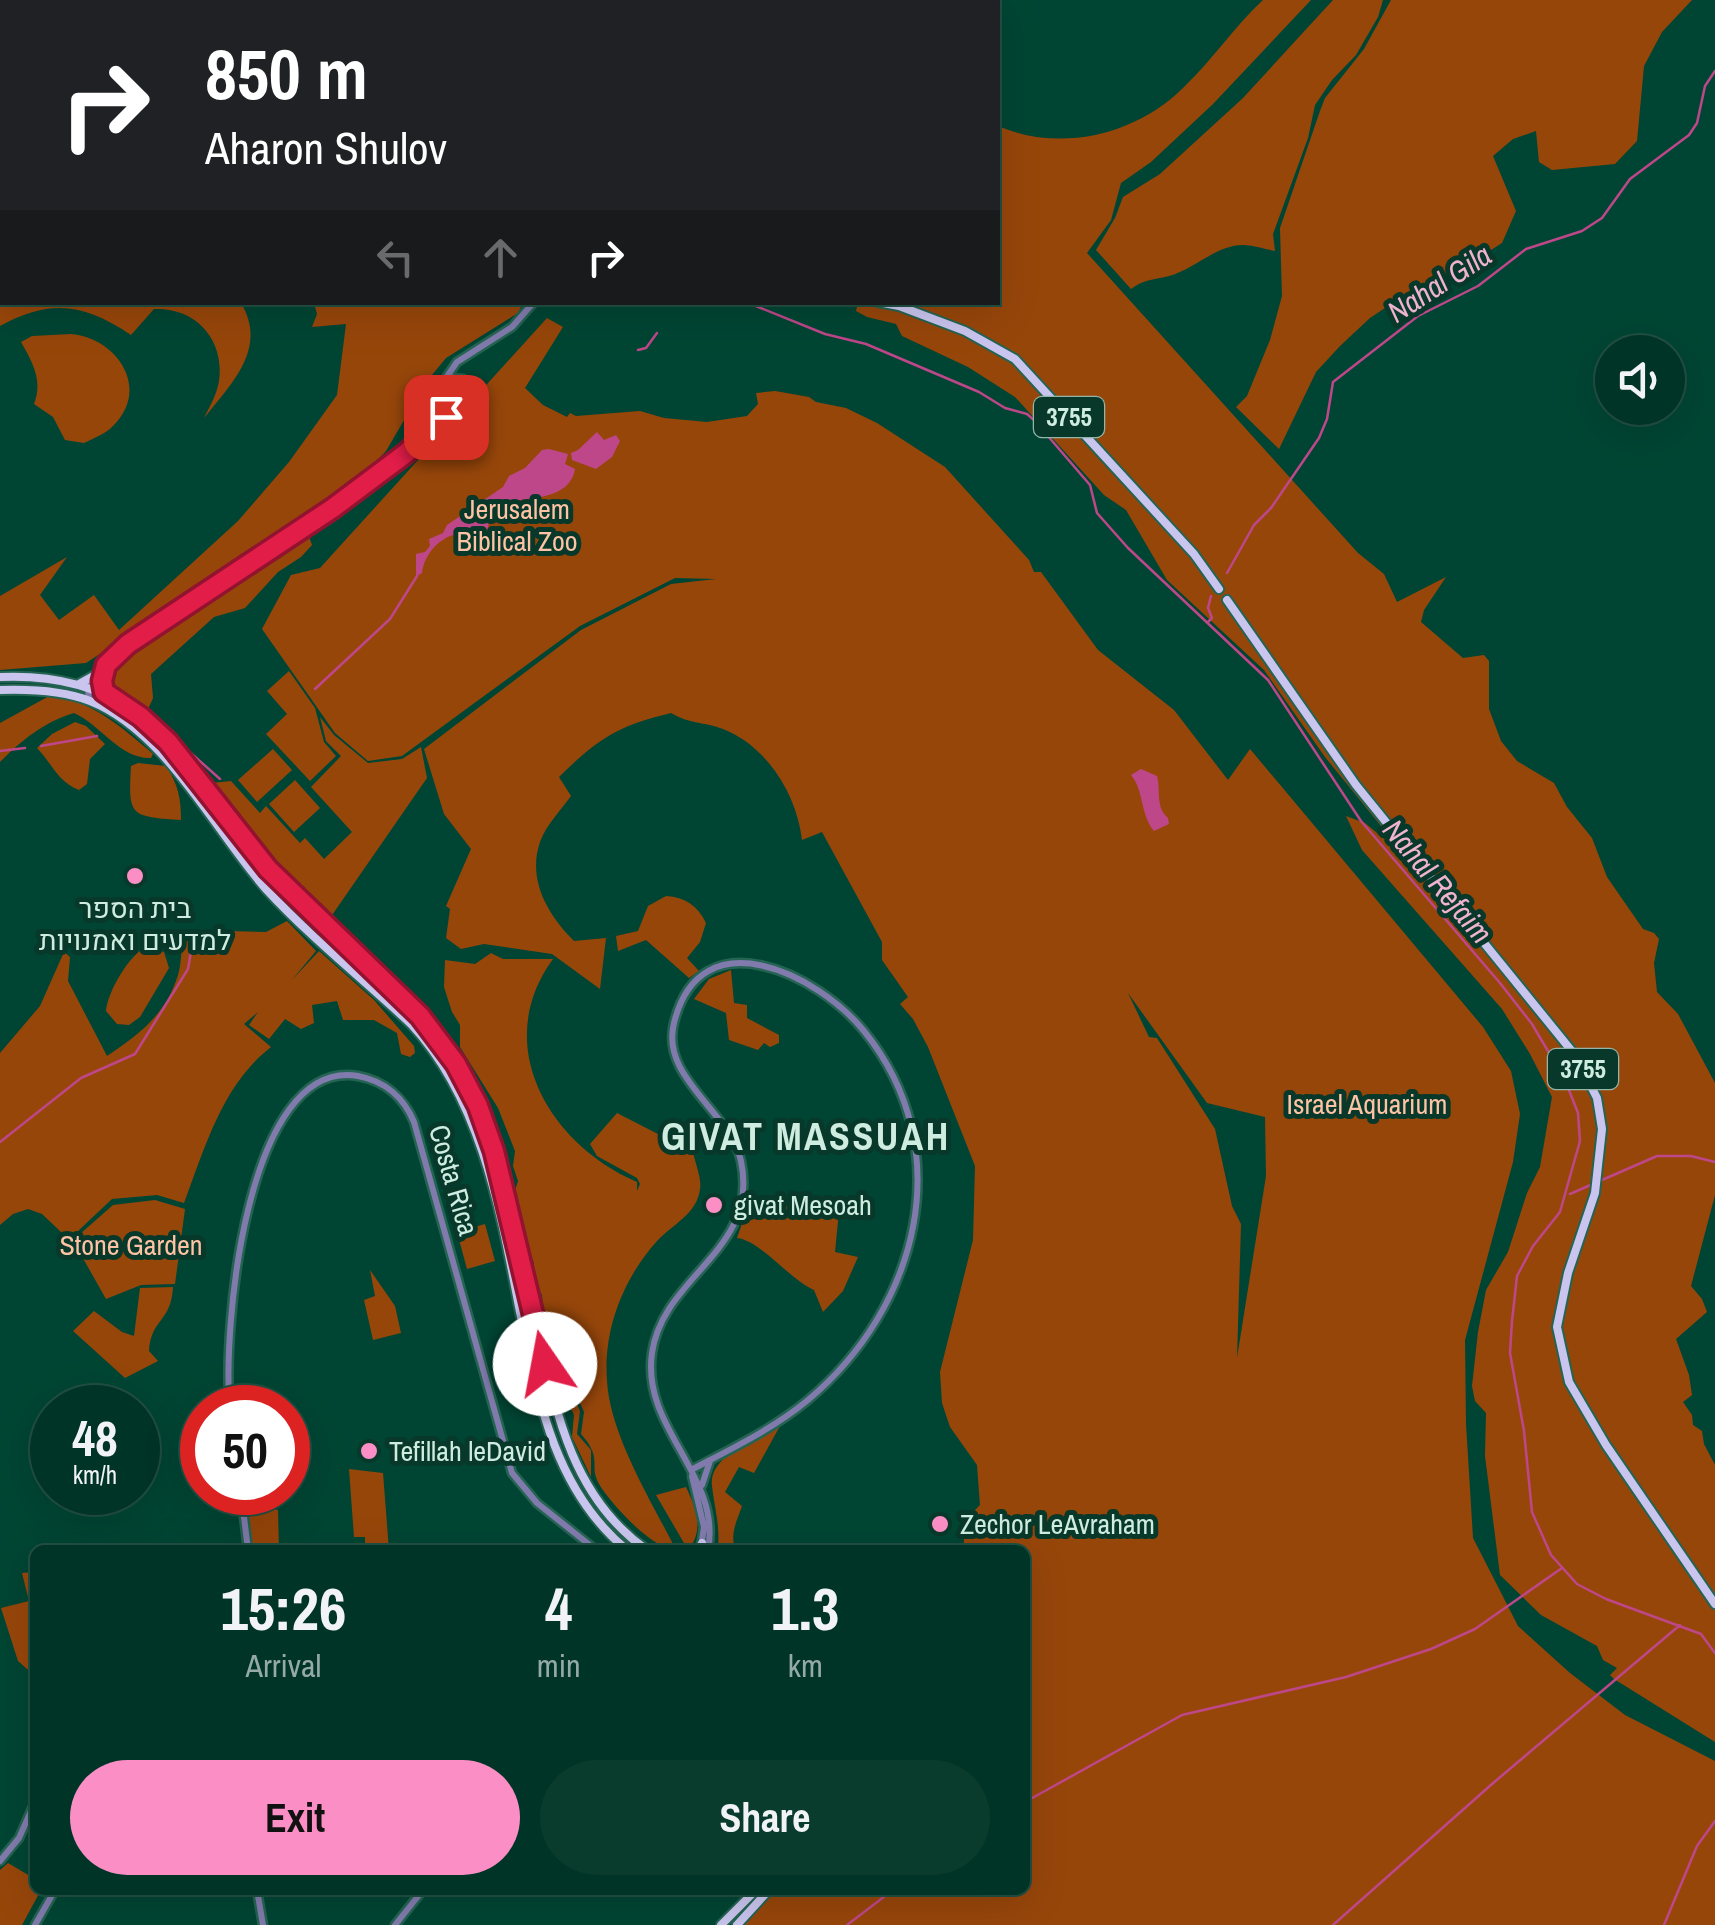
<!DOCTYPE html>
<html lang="en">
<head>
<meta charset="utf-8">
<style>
  :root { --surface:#003426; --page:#0a3c2e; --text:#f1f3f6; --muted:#95aaa7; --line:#224f43; --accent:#fb8fc5 }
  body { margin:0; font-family:"Archivo Narrow",Heebo,sans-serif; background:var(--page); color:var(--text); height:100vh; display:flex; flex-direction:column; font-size:38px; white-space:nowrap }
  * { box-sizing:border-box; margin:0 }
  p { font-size:32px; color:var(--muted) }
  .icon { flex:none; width:55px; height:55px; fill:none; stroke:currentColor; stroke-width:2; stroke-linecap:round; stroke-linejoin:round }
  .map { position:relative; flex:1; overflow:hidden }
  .sheet { position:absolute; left:30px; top:1545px; width:1000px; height:350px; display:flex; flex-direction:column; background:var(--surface); border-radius:15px; box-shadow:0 10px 40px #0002,0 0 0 2px var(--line) }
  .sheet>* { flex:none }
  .hud { position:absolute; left:0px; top:0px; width:1000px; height:305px; box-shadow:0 10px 40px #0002,0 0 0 2px var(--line); background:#202124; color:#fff; overflow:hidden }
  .buttons { position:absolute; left:1595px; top:335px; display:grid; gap:20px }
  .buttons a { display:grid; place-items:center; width:90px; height:90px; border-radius:50%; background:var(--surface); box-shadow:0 10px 40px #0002,0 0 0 2px var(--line); font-size:50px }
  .speed { position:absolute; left:30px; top:1385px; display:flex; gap:20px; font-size:50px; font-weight:700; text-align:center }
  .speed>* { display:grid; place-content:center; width:130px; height:130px; border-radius:50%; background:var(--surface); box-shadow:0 10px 40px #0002,0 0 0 2px var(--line); line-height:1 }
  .speed small { font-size:25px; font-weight:400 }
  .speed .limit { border:15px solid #d22; background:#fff; color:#111 }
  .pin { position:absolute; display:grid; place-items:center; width:85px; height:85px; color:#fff; margin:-42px; border-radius:20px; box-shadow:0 5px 15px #0006 }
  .me { position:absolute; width:110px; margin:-55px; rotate:348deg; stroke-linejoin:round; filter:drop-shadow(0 0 8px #0008) }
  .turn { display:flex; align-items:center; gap:35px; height:210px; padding:0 40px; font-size:45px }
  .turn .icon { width:130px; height:130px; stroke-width:2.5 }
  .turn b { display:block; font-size:70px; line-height:85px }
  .lanes { display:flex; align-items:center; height:95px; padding:0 40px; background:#0003; justify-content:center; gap:50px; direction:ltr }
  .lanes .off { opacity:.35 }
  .eta { display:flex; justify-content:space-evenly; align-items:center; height:170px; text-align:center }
  .eta b { font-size:60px; font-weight:700; line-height:70px }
  .cta { display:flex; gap:20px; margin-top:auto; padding:20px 40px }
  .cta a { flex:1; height:115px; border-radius:60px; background:var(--accent); color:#111; font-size:40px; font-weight:700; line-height:115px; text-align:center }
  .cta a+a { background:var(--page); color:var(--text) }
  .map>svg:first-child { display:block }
  .green { fill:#97460a; fill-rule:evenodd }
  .water { fill:#be4789 }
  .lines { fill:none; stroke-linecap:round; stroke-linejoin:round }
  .stream { stroke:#be4789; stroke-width:2.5 }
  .minor-casing { stroke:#256352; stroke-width:11 }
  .major-casing { stroke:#256352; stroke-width:12 }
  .minor { stroke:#817bad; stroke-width:6 }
  .major { stroke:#c9c5ee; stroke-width:8 }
  .route-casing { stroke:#92132f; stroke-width:25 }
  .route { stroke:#e11d48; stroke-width:18 }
  .poi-dot { fill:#fb8fc5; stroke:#08382a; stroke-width:4 }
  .labels { text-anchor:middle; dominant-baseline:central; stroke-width:10; stroke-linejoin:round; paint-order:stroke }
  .shield { fill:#08382a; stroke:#93b6a9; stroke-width:2.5 }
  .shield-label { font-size:25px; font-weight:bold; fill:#cfece0 }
  .park-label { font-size:28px; fill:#fec3a4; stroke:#08382a }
  .poi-label { font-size:28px; fill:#cfece0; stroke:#08382a; text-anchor:start }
  .street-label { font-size:28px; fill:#cfece0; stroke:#08382a }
  .water-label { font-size:30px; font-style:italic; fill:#f0b3cf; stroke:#08382a }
  .district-label { font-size:38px; font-weight:bold; letter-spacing:2.5px; fill:#cfece0; stroke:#08382a }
</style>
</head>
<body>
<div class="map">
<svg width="1715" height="1925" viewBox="0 0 1715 1925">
  <rect width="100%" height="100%" fill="#004533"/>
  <path class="green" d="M37,0H929V2H36Z
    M1263,0H1311L1213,104L1151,162L1121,183L1111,220L1087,253L1358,553L1384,574L1397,602L1446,577L1424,610L1421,622L1463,658L1484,655L1489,661V709L1501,741L1517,761L1554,783L1567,807L1592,838L1607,877L1643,929L1654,933L1659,939L1654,963L1657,992L1678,1014L1715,1083V1195L1691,1286L1702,1299L1707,1312L1676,1339L1689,1375L1692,1395L1683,1402L1692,1415L1693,1425L1702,1431L1704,1444L1715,1465V1742L1614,1679L1610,1675L1617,1668L1603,1660L1597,1646L1541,1615L1500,1575L1485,1456L1486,1413L1475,1401L1472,1386L1478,1332L1486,1290L1508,1252L1527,1193L1540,1167L1552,1097L1530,1054L1502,1009L1362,850L1346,816L1365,823L1406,857L1325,757L1264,670L1167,580L1126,510L1104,495L1015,397L968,367L902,336L896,324L867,317L856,311L858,303L998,302V126C1061,153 1136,135 1184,87C1213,59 1234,27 1263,0Z
    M1333,0H1383L1378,17L1356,55L1332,80L1315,105L1308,138L1273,234L1275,251C1265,249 1253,245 1243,245C1216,245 1195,269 1169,276C1154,280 1144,279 1131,289L1096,250L1115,218L1123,197L1160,174L1243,98Z
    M1391,0H1692L1662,32L1644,66L1637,141L1615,164L1552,170L1539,162L1536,131L1513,139L1493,156L1516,211L1502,243L1461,269L1412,290L1370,318L1340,346L1316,372L1279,449L1236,407L1247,396L1270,340L1282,296L1280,228L1320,111L1325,98L1364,49Z
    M0,279L2,302L241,303C268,348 232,383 204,418C210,406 217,394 219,381C225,339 195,307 154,309L131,335C85,304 51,298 0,326Z
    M314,303H523L518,313L446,358L427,381L386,451L364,474L300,522L86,663L0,670V596L67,557L40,595L59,620L94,595L119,630L238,521L289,462L337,395L346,324L312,327L317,314Z
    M547,318L563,327L525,388L543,405L567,417L570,413L576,416L640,411L664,418L707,422L747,416L758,404L756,393L775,391L809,397L816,402L846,408L877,423L945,467L1029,560L1034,572H1041L1098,650L1174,710L1228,780L1250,749L1483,1027L1511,1071L1520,1114L1513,1162L1465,1340L1466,1424L1473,1538L1518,1626L1570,1673L1625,1715L1715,1761V1925H740L773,1890H1025V1550H963L966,1519L980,1505L977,1465L950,1427L942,1403L940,1372L973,1240L975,1166L928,1047L913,1019L900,1004L908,997L882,960V942L822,832L802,840C797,795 767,746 723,729C705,722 689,724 671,713C617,726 599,738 559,777L571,796C561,810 546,825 540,842C527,880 548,915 574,941L606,938L600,989L552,954L484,944L461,949L446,938L450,909L446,906L471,849L444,814L424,749L581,630L671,584L716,579L675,578L580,626L402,756L368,761L335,733L262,629L291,575L320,568ZM1128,993L1207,1103L1265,1117L1266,1176L1237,1358L1241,1224L1232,1206L1215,1129L1157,1038L1149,1037Z
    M71,334C117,338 152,389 112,427C105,434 94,438 84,443L65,440L53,417L34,404C43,381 33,363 21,342L32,336Z
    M307,531L312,545L301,557L278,572L245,608L214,617L151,674L153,698L145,716L109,690L106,677L114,661Z
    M289,671L315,708L324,742L336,756L310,781L266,734L287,714L267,691Z
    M51,695C92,701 123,728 153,754L151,758C120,759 101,725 74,713C44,722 22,740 0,762V723Z
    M320,717L334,735L368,763L402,759L421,747L427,778L330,918C282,879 245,835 212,783L231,781L260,813L266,806L300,843L305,838L324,859L352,832L311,787L341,756L326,741Z
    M75,722L86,726L105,744L90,759L87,784L79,790C57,781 54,766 37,748L52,734Z
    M273,749L292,770L257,802L238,780Z
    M138,763L166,766C178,784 181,798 181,820C130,816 128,817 131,766Z
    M295,780L320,808L294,832L269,804Z
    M666,896C685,897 698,906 706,923L700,942L687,958L699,971L689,978L646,940L618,951L616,936L638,931L648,906Z
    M287,921L316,951L291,981L319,951L374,1000L414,1046L415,1053L410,1057L401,1054L397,1033L374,1020H343L337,1001L312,1005L314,1023L301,1029L285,1019L269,1039L249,1025L258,1012L244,1024L271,1047C222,1085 205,1148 184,1203L157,1195L112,1199L78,1231V1248L42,1214L28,1209L13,1214L0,1225V1053L40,1006L64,952L70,957L68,981L107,1056C140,1034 166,1014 178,975C183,960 179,943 189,930L266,932Z
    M147,946L164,952L169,968L140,1017L129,1025L117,1024L106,1011C108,991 129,955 147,946Z
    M491,953L503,959H553C490,1045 550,1145 637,1182V1191L640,1184L637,1178L597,1156L590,1144L617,1113L693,1152C695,1163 702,1179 700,1189C697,1214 673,1224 657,1241C623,1279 603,1330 607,1381C610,1435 652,1502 676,1550C653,1550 611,1504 599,1484C588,1465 604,1460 581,1434L584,1412L571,1383L573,1379L587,1392V1389L572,1373L567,1381L580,1411L577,1434L591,1450V1477L572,1437L574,1415L561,1387V1362L566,1355L559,1347L554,1325L544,1323L542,1295L530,1275L534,1263L518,1226L512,1200L518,1181L513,1166L515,1151L498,1108L460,1047V1025L452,1012L444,987L445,960L475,964Z
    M731,970L734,1003L747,1005V1018L779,1035V1043L770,1047L764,1043L758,1050L729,1040L726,1013L694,999L709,979Z
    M155,1200L185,1209L175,1284L141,1285L106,1299L80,1253V1234L113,1205Z
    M762,1204L839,1211L835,1252L858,1257L843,1291L823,1312L814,1290C788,1278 761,1241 737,1238L746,1212H758Z
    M485,1224L495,1261L467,1269L457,1232Z
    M370,1270L395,1306L401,1333L373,1340L364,1300L375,1296Z
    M173,1287C171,1323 151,1318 149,1351L158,1361L125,1378L73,1331L94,1311L122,1332L134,1336L140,1288Z
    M780,1426L754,1473L739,1467L725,1492L742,1506C737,1521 729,1535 736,1550H718C720,1524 715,1511 712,1486C708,1455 758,1439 780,1426Z
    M349,1469L383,1473L389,1550H365V1537H354Z
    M686,1487C696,1508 705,1530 688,1550L656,1495Z
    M246,1493H263L262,1506L278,1510L279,1550H252Z
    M35,1572V1676L18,1661L1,1608L29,1601L22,1573Z
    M8,1863L35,1879V1890H41L22,1925H0V1870Z"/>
  <path class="water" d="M597,432L604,440L616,435L620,441L612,457L596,469L572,460L571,453L578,450Z
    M549,449L568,454L565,464L575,469C569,508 504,494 493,508C488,515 490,523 487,531L467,546L453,535C437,540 424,556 422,573L416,577V554L425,552L430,546L429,539L443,533L447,525L503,487L509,476L525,468L542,450Z
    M1141,769L1157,776C1161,790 1155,807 1168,818L1169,824L1154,831C1140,814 1144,790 1131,775Z"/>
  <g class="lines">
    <path class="stream" d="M60,2V0
      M862,2L863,0
      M0,121L2,122
      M746,302L825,334L866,344L979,392L1005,408L1027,414L1035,421L1090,485L1097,513L1128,548L1268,680L1361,821L1500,983L1532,1024L1565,1080L1578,1113L1580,1141L1560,1212L1533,1246L1517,1276L1512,1321L1510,1353L1524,1431L1532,1512L1551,1555L1577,1584L1606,1599L1701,1634L1715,1653
      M638,350L646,348L657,333
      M1227,573L1254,525L1271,508L1319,438L1327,419L1333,382L1418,316L1478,286L1526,249L1582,231L1602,218L1630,179L1689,135L1697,123L1705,86L1715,71
      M1208,622L1212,618L1208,608L1211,596
      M315,689L390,619L417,576
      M156,722L220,779
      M41,746L97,736
      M0,751L25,748
      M0,1142L81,1078L135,1054L188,969L193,940
      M1570,1194L1657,1156H1691L1715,1162
      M1025,1802L1182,1715L1346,1677L1431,1649L1475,1629L1562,1568
      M847,1925L893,1890
      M1333,1925L1492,1784L1680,1625
      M1664,1925L1697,1846L1715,1821"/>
    <defs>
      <path id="minor" d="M0,181H2
        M0,192L2,193
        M444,415L446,402L441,385L457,362L512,327L534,302
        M89,700L88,688L93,680L120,651L375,477L434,430L467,393L463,379L448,377
        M230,1408C222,1335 245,1057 358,1076C385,1081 404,1098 414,1122L512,1473L537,1503L596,1550
        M691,1470C731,1449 773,1429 808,1400C918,1308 960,1150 864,1031C818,974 700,916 674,1023C660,1078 730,1111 741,1161C760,1251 663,1275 652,1353C641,1429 722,1475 708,1550
        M692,1476L704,1527L701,1547
        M702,1485L710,1461
        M241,1492L248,1550
        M0,1861L19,1838L35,1802
        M257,1890L263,1925
        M35,1925L55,1890
        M395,1925L423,1890"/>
      <path id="major" d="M0,71H2
        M878,302L899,306L965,331L1015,359L1194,554L1219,589
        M1227,600L1356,785L1575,1055L1597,1098L1602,1129L1595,1193L1568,1273L1557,1327L1569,1382L1606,1445L1715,1604
        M0,677C46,675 92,683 130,709C193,752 227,826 278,881C347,956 435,1010 478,1106C508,1174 521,1253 537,1325C555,1409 571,1497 647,1550
        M102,677V687L108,696
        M79,684L97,674
        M0,690C30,689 62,690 90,701C166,731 214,830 266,889C310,937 363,979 411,1024C482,1100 501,1214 520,1312C538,1400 555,1491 627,1550
        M699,1550L702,1543
        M721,1925L756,1890
        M737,1925L769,1890"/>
    </defs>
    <use href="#minor" class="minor-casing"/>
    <use href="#major" class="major-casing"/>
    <use href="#minor" class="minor"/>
    <use href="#major" class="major"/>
  </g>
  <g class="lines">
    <defs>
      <path id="route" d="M446,417L405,454L333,508L128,644L106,665L102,681L104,692L141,717L168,742L268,869L420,1016L456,1064L478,1106L494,1151L545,1364"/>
    </defs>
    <use href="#route" class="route-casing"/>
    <use href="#route" class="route"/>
  </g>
  <g class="poi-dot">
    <circle cx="135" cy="876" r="10"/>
    <circle cx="714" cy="1205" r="10"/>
    <circle cx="369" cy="1451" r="10"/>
    <circle cx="940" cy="1524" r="10"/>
  </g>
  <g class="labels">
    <g class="shield">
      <rect x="1034" y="397" width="70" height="40" rx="8"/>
      <rect x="1548" y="1049" width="70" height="40" rx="8"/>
    </g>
    <g class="shield-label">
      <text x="1069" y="417">3755</text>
      <text x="1583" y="1069">3755</text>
    </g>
    <g class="park-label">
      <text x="517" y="509">Jerusalem<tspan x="517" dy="32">Biblical Zoo</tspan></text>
      <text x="1367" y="1104">Israel Aquarium</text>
      <text x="131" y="1245">Stone Garden</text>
    </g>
    <g class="poi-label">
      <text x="135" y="908" text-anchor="middle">בית הספר<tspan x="135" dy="32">למדעים ואמנויות</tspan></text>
      <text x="734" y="1205">givat Mesoah</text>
      <text x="389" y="1451">Tefillah leDavid</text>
      <text x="960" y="1524">Zechor LeAvraham</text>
    </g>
    <g class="street-label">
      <text transform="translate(454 1180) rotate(74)">Costa Rica</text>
    </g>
    <g class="water-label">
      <text transform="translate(1439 283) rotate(-33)">Nahal Gila</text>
      <text transform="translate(1438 881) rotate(50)">Nahal Refaim</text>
    </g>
    <g class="district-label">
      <text x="806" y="1136">GIVAT MASSUAH</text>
    </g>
  </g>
</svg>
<div class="buttons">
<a><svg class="icon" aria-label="sound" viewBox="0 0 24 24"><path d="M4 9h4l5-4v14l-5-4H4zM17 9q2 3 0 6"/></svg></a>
</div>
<div class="speed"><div>48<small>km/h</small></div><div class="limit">50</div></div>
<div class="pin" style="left:446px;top:417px;background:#d93025"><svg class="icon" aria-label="arrive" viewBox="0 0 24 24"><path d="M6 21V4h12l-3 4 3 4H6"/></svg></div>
<svg class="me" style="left:545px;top:1364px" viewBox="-20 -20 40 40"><circle r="19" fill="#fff"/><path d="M0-13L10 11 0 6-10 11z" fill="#e11d48"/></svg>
<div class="hud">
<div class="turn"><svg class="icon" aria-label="right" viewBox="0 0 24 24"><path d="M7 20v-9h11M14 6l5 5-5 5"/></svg><div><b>850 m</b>Aharon Shulov</div></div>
<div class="lanes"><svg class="icon off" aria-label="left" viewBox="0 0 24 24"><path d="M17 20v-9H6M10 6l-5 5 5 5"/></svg><svg class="icon off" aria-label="ahead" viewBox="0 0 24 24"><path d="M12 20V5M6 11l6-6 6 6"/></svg><svg class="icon" aria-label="right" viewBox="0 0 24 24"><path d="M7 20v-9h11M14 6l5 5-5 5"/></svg></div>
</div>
<section class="sheet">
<div class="eta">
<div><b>15:26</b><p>Arrival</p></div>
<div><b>4</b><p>min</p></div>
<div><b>1.3</b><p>km</p></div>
</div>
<div class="cta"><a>Exit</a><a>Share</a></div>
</section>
</div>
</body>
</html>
